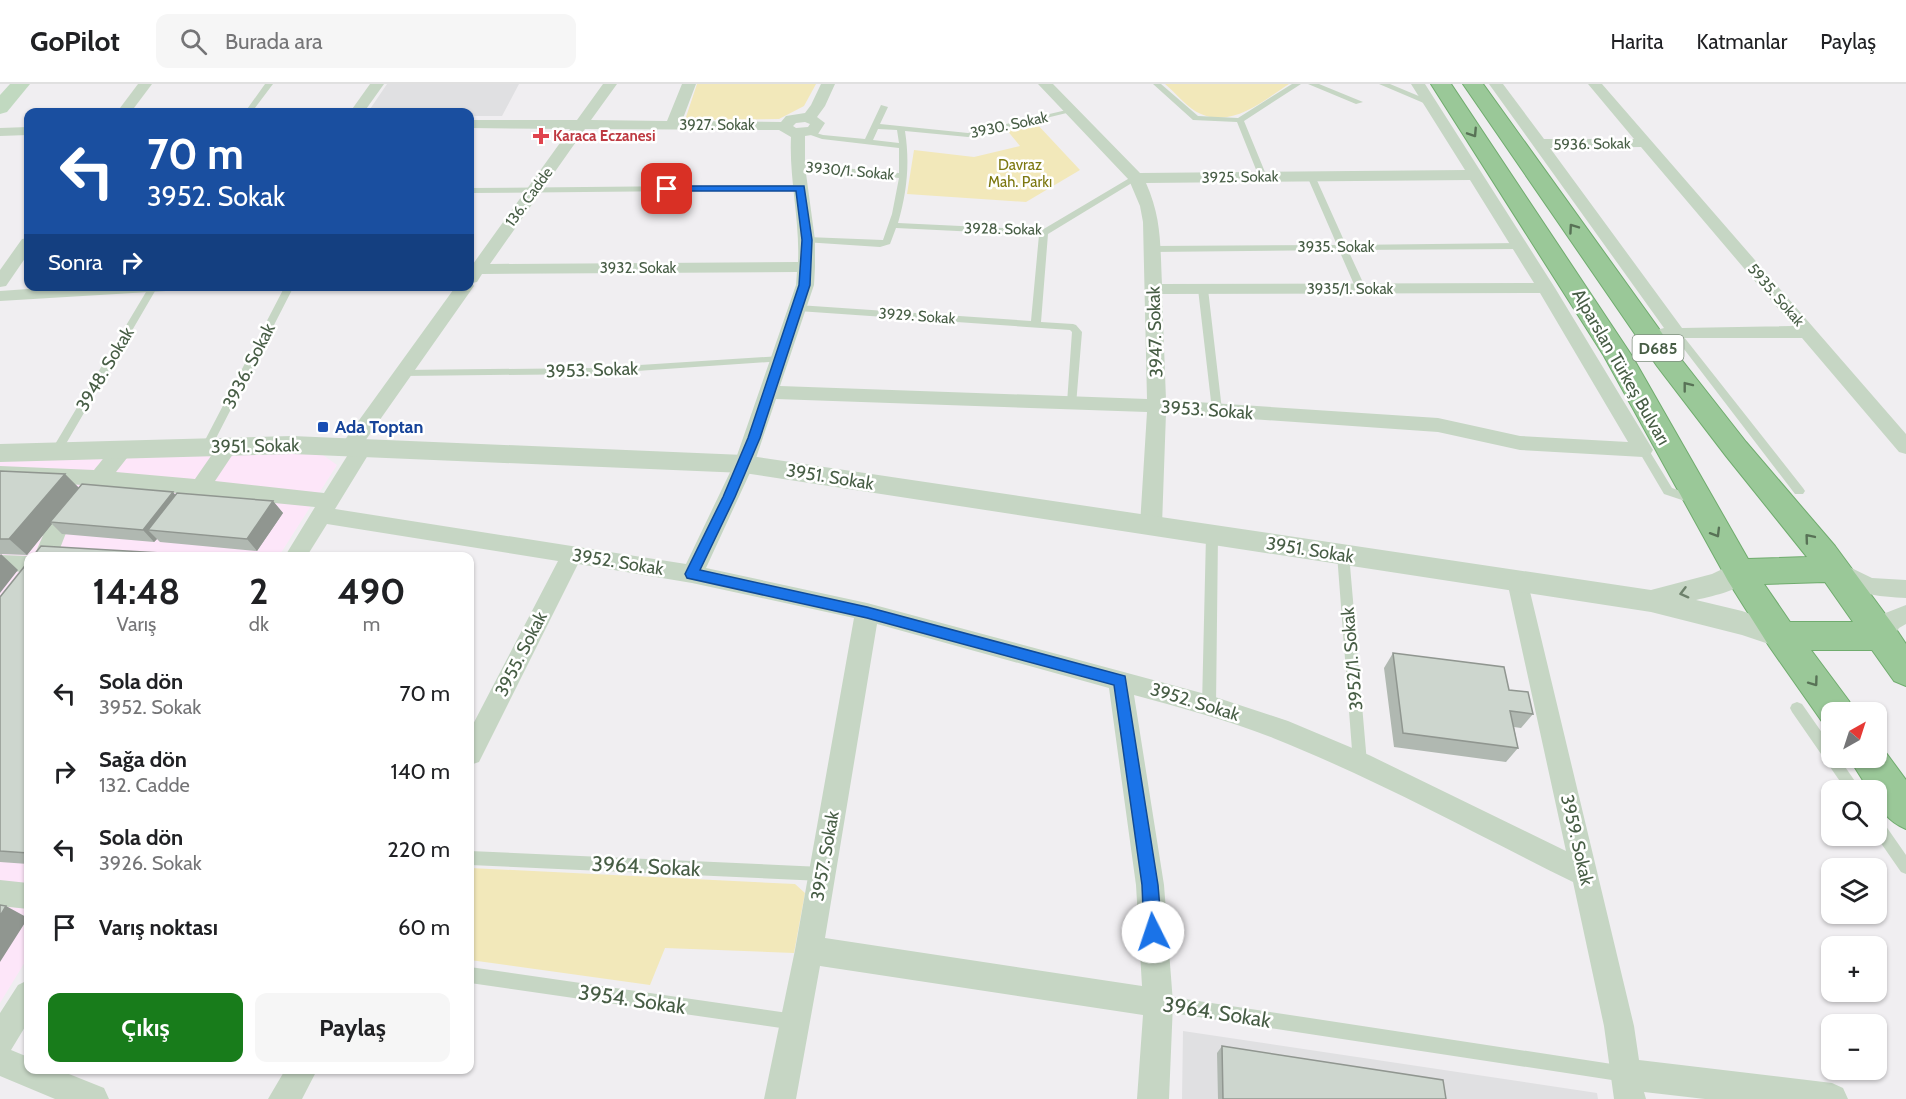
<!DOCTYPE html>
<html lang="tr">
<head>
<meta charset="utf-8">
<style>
  :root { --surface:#fff; --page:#f6f6f6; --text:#202124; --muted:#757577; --line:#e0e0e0; --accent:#187c1b }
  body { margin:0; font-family:Cabin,sans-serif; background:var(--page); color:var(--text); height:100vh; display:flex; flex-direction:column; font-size:22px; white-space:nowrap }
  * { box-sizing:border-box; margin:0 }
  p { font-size:20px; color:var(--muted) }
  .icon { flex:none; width:33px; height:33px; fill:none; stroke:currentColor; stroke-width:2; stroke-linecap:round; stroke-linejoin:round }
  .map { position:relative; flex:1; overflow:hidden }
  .drawer { position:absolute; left:24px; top:468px; width:450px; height:522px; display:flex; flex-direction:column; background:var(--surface); border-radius:12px; box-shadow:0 2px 4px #0004 }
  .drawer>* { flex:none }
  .hud { position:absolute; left:24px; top:24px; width:450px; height:183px; border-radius:12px; box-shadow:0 2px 4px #0004; background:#1a4fa0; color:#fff; overflow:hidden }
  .needle { width:39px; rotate:39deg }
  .fabs { position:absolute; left:1821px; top:618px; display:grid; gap:12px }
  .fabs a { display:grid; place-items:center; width:66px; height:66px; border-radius:12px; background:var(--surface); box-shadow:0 2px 4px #0004; font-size:30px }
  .pin { position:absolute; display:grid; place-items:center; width:51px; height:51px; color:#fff; margin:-26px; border-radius:12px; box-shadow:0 3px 9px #0006 }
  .me { position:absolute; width:66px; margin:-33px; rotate:356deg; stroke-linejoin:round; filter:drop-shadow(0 0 4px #0008) }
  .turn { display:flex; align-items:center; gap:21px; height:126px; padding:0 24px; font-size:27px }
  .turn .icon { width:78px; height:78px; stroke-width:2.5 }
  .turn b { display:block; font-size:42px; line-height:51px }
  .then { display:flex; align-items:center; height:57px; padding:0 24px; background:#0003; gap:12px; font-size:22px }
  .eta { display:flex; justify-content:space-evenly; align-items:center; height:102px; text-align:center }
  .eta b { font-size:36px; font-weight:700; line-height:42px }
  .primary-button { display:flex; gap:12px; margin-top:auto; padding:12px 24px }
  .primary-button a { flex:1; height:69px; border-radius:12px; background:var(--accent); color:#fff; font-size:24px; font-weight:700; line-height:69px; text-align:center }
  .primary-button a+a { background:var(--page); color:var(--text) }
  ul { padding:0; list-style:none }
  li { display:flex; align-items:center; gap:18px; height:78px; padding:0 24px }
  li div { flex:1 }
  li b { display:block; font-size:22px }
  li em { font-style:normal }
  header { display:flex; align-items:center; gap:36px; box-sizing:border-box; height:84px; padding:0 30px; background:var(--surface); border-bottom:2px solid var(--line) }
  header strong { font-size:28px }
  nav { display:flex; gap:33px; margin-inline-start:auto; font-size:21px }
  .search { width:420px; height:54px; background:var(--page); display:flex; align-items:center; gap:15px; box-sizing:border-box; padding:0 21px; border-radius:12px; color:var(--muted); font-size:22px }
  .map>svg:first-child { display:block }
  .commercial { fill:#fde6f9 }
  .education { fill:#e0e0e2 }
  .green { fill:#f2e8ba }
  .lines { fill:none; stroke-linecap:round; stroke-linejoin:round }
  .trunk-casing { stroke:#70ac6e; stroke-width:2 }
  .service { fill:#c6d6c4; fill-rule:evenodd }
  .minor { fill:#c6d6c4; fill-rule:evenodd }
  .tertiary { fill:#c6d6c4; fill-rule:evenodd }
  .secondary { fill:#c1d9c0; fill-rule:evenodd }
  .trunk { fill:#9ac898; fill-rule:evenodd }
  .wall { fill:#b0b8b1 }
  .shaded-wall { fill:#909690 }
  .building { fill:#cdd6ce; stroke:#909690; stroke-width:1.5 }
  .oneway { stroke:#587256 }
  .oneway2 { stroke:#6d816b }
  .route { fill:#1a73e8; stroke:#114b97; stroke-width:1.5 }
  .health-dot { fill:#e0444e; stroke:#fff; stroke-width:2 }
  .transit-dot { fill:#1a4fb4; stroke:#fff; stroke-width:2 }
  .labels { text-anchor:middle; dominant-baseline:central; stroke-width:5; stroke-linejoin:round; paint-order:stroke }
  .far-street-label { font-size:15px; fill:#475d45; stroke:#fff }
  .far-health-label { font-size:15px; font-weight:bold; fill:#be3a42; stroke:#fff; text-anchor:start }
  .far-park-label { font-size:15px; fill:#7d7811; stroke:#fff }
  .shield { fill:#fff; stroke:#7e8e7d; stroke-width:1.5 }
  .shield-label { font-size:16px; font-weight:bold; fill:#475d45 }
  .street-label { font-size:18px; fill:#475d45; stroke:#fff }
  .transit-label { font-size:18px; font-weight:bold; fill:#164399; stroke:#fff; text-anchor:start }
  .near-street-label { font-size:21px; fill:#475d45; stroke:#fff }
</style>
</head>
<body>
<header>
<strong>GoPilot</strong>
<div class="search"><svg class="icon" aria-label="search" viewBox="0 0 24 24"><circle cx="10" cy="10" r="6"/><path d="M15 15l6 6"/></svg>Burada ara</div>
<nav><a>Harita</a><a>Katmanlar</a><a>Paylaş</a></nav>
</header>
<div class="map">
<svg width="1906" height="1015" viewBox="0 0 1906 1015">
  <rect width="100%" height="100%" fill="#f0eef1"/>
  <path class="commercial" d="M320,369L337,381L279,472H28V873L0,919V375Z"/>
  <path class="education" d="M387,0H519L502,32H470V28H368Z
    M1183,947L1597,1009L1598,1015H1182Z"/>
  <path class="green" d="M697,0H816L804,22L779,35L685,36Z
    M1165,0H1289C1264,16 1233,44 1201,30C1188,25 1176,9 1165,0Z
    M1036,39L1080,86L1026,118L907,110L914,66L974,73L1020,62L1006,45Z
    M470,784L795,800L805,809L794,869L665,864L650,901L470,876Z"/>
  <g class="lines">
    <defs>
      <path id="trunk" d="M1431,0H1451L1632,272L1748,475L1807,473L1726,372L1657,282L1463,0H1483L1677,270L1746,358L1835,462L1894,542L1906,560V602L1894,597L1872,566H1811L1849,617L1854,628H1832V642L1823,639L1769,562L1728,497L1604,272ZM1825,498L1853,538H1790L1764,500Z
        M1876,661L1881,662L1906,696V745C1890,738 1876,725 1876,706H1869L1849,674H1876Z"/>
    </defs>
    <use href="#trunk" class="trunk-casing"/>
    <path class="service" d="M265,0H273L252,28H245Z
      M1153,0H1161L1198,32L1238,34L1292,0H1301L1244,37L1267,93L1263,95L1259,93L1237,38L1193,36Z
      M1308,0H1319L1363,18L1356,20Z
      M1379,0H1390L1433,18L1426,20Z
      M881,21L888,23L880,40L968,49L1071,25L1075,27L968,53L905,47C910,79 907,108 898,139L1042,146L1133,92L1140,94L1048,150L1041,238L1073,240L1076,241L1082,248L1076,321H1068L1067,319L1072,248L1070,246L798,227L793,224L798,221L1031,237L1039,151L896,144L890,160L880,163L804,158L803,156L807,153L883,156L892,130L899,94L797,84L793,82L797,80L899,89V64L822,55L805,49L809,47L823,51L865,55ZM878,45L897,46L899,59L873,56Z
      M1308,90L1315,92L1346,161L1519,159L1523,162L1519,165L1348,166L1366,205L1361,208L1356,205L1339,166L1152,168L1148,165L1152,162L1337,161L1307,92Z
      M800,101L803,102V106L470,109V104Z
      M158,202L60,370H52L51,367L149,203Z
      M285,202H294L212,362L207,366L203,365L202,362Z
      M1203,202L1208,205L1222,326L1217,330L1212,326L1198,205Z
      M1677,247L1680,248L1803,404L1805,407L1803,410H1795L1674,252V248Z
      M781,272L786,275L784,277L593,290L403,292L398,289L403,286L593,284Z
      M1643,362L1647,363L1672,404L1701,414L1703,417L1701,420L1697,421L1664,410L1638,366Z
      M1212,447L1218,451L1216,621L1214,625L1209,627L1204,625L1202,621L1206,451Z
      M1343,466L1349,470L1367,679L1365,683L1360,685L1355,683L1353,679L1337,470Z
      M1797,618L1802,620L1832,663V674H1839L1861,706H1846L1792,628L1790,624L1792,620Z
      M1876,734L1881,735L1906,771V790L1901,788L1876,752Z
      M470,767L822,783L827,785L829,790L827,795L822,797L470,781Z
      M470,883L795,930L801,932L803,938L801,944L795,946L470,899Z
      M1159,911L1625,982L1631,984L1633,990L1631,996L1625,998L1159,927L1153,925L1151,919L1153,913Z"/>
    <path class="minor" d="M138,0H152L131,28H117Z
      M370,0H384L364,28H350Z
      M603,0H617L591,36L667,37L682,0H696L682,37L781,38L786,32L805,29L811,21L821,0H835L825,22L817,33L825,39L818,50L805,52V82L815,156V183L814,201L780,302L1147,315L1143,138L1140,122L1129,96L1038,0H1053L1140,89L1465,86L1411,0H1425L1555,204L1650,361L1653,366L1650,371L1643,373L1520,366L1438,348L1166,329L1162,441L1159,447L1151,449L1143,447L1140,441L1147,328L776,315L754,380L706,484L867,519L1209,611L1288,637L1369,671L1566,767L1507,497L1510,491L1518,488L1526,491L1634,942L1639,976L1832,999L1843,1004L1848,1015H1705L1644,1008L1646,1015H1614L1604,942L1573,798C1474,749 1376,695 1273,654C1228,636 1181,624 1134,611L1164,801L1173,919L1169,1015H1137L1143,931L820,882L796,1015H764L795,866L854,534L692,499L578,480L479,678L470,681V646L558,477L327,440L307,472H285L315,423L105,402L66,449L57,472H34L48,440L82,401L0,396V382L94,386C104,375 114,355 131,360L134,365L116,388L195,395L222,356L229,354L236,356L239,361L215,397L324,409L349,369L344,367L341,362L344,357L456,202H470V180H473L570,45L470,44V36H577ZM805,38L810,40L808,43L796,44L793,42L796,39ZM585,45L779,46L791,53C789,95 800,136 798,178L490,180ZM1470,96L1534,199L1162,200C1160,161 1162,135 1146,99ZM797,188L796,201L734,380L686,480L335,425L373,363L370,358L365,357L474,202L472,199L477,198L482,190ZM1540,209L1628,358L1520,352L1438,334L1166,316L1162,210ZM877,540L1109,604L1136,801L1142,902L825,854Z
      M1489,0H1503L1544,55H1634L1588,0H1602L1906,350V370L1899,368L1802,254H1657L1654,250L1657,246L1664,244ZM1641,63L1793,242L1682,244L1550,64Z
      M28,43V51L0,52V44Z
      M28,154V170L6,202L0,203V186L22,155Z
      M70,202H174L166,207L0,217V207Z
      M0,471L31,472H28V488L0,487Z
      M1837,477L1872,494L1906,496V514C1883,513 1839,510 1826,486L1829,480Z
      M1906,521V540L1899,544L1890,559L1882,561L1874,559L1870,552L1883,530Z
      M0,796L28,799V825L0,822Z
      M28,896V938L11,966L28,973V986H59L104,1004L109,1015H55L0,992V929L18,901Z
      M285,986H317L302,1015H268Z"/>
    <path class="tertiary" d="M292,352L744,371L1651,506L1712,490L1739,477L1749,480L1753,488C1743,507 1716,511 1696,516L1742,527L1791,544L1796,552L1791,560L1781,564L1742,551L1651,528L744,389L292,370L0,378V360Z"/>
    <path class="secondary" d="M10,0H30L7,28L0,30V11Z"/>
    <use href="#trunk" class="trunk"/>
  </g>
  <path class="wall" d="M0,387L65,390L79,404L175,411L273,417L283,429L257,467L160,458L157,455L154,458L62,450L52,440L27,471L0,470Z
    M28,478V780L0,778V513Z
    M1393,569L1509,606L1533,630L1521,644L1514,643L1518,664L1506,678L1394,663L1384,584Z
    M1222,962L1446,1015H1218L1217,969Z"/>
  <path class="shaded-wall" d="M65,390L81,406L50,438L52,440L27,471L9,455Z
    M173,408L183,420L148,446L157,455L154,458L143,446Z
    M273,417L283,429L257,467L247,455Z
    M1,470L18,486L0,509V471Z
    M6,822L28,834L0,878V832Z"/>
  <path class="building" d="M0,387L65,390L9,455H0Z
    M82,400L173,408L143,446L50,438Z
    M177,409L273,417L247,455L148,446Z
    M41,462L213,472H33Z
    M28,478V769L0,767V513Z
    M1393,569L1504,583L1509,606L1528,608L1533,630L1510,627L1518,664L1403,649Z
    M0,821L6,822L0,832Z
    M1222,962L1443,996L1446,1015H1223Z"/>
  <defs><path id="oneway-chevron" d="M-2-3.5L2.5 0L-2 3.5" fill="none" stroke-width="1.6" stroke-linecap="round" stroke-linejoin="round" transform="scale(1.5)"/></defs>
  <g class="oneway">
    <use href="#oneway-chevron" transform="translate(1473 49) rotate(57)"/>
    <use href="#oneway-chevron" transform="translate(1573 144) rotate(-125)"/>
    <use href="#oneway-chevron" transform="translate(1687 302) rotate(-128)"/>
    <use href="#oneway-chevron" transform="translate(1716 449) rotate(59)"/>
    <use href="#oneway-chevron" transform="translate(1809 454) rotate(-130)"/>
    <use href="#oneway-chevron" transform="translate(1814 598) rotate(54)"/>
  </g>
  <use class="oneway2" href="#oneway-chevron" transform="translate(1684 509) rotate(165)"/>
  <path class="route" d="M667,102H804L812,156L810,201L760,354L735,413L700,486L867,523L1125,592L1158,801L1162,848L1159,854L1153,857L1147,854L1144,848L1142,801L1114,601L867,534L687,494L685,490L723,413L748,354L799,201L802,156L796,107H664L662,105Z"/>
  <path class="health-dot" d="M538 43h6v6h6v6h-6v6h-6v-6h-6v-6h6z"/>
  <rect class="transit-dot" x="317" y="337" width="12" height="12" rx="3"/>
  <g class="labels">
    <g class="far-street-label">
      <text x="717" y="41">3927. Sokak</text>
      <text transform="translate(1009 41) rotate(-12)">3930. Sokak</text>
      <text transform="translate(1592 60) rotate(-1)">5936. Sokak</text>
      <text transform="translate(850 87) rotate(5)">3930/1. Sokak</text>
      <text transform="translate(1240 93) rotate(-1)">3925. Sokak</text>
      <text transform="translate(529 113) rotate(-54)">136. Cadde</text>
      <text transform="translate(1003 145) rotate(1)">3928. Sokak</text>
      <text x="1336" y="163">3935. Sokak</text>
      <text x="638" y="184">3932. Sokak</text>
      <text x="1350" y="205">3935/1. Sokak</text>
      <text transform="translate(1776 211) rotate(49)">5935. Sokak</text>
      <text transform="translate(917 232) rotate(4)">3929. Sokak</text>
    </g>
    <g class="far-health-label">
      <text x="553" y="52">Karaca Eczanesi</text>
    </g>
    <g class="far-park-label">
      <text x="1020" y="81">Davraz<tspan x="1020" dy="17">Mah. Parkı</tspan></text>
    </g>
    <rect class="shield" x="1632.5" y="251" width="51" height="26" rx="4.5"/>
    <g class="shield-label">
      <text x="1658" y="264">D685</text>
    </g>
    <g class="street-label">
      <text transform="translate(1155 248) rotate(-92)">3947. Sokak</text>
      <text transform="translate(249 282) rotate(-63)">3936. Sokak</text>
      <text transform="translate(1621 283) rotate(60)">Alparslan Türkeş Bulvarı</text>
      <text transform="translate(105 285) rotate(-59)">3948. Sokak</text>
      <text transform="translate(592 286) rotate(-2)">3953. Sokak</text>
      <text transform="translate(1207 326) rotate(4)">3953. Sokak</text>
      <text transform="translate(255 362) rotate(-1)">3951. Sokak</text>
      <text transform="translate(830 393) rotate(9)">3951. Sokak</text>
      <text transform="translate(1310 466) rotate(9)">3951. Sokak</text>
      <text transform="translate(618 478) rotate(9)">3952. Sokak</text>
      <text transform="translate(521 570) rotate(-63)">3955. Sokak</text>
      <text transform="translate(1352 575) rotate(-95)">3952/1. Sokak</text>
      <text transform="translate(1195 618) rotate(17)">3952. Sokak</text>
      <text transform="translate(1577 756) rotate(77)">3959. Sokak</text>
      <text transform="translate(825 772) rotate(-80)">3957. Sokak</text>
    </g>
    <g class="transit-label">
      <text x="335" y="343">Ada Toptan</text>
    </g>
    <g class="near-street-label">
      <text transform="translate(646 782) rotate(3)">3964. Sokak</text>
      <text transform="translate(632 915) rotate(8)">3954. Sokak</text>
      <text transform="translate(1217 928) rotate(9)">3964. Sokak</text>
    </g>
  </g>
</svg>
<div class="fabs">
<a><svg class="needle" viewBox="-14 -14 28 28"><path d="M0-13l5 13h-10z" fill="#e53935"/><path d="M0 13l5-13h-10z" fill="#757577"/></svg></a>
<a><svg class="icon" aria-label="search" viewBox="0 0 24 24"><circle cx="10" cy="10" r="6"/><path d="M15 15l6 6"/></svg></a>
<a><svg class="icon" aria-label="layers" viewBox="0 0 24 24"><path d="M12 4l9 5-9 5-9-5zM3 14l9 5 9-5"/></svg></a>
<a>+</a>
<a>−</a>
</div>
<div class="pin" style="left:667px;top:105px;background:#d93025"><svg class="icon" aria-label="arrive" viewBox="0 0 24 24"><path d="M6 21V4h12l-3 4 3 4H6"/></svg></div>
<svg class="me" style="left:1153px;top:848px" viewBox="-20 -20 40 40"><circle r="19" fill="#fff"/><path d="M0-13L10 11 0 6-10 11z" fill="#1a73e8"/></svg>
<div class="hud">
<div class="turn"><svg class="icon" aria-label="left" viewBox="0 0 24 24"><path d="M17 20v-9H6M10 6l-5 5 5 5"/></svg><div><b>70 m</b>3952. Sokak</div></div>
<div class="then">Sonra<svg class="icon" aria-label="right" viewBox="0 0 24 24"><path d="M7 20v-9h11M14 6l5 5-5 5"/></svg></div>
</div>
<section class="drawer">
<div class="eta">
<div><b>14:48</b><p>Varış</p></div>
<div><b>2</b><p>dk</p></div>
<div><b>490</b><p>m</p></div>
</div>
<ul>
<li><svg class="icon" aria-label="left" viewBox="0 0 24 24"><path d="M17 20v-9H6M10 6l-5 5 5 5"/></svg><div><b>Sola dön</b><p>3952. Sokak</p></div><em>70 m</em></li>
<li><svg class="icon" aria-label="right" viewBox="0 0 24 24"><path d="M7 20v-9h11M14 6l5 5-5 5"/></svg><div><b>Sağa dön</b><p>132. Cadde</p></div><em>140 m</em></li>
<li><svg class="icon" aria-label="left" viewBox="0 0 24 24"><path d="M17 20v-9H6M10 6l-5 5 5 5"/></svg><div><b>Sola dön</b><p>3926. Sokak</p></div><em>220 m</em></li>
<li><svg class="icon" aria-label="arrive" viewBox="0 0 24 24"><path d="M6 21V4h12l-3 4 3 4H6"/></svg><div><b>Varış noktası</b></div><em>60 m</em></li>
</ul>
<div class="primary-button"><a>Çıkış</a><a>Paylaş</a></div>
</section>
</div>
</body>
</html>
